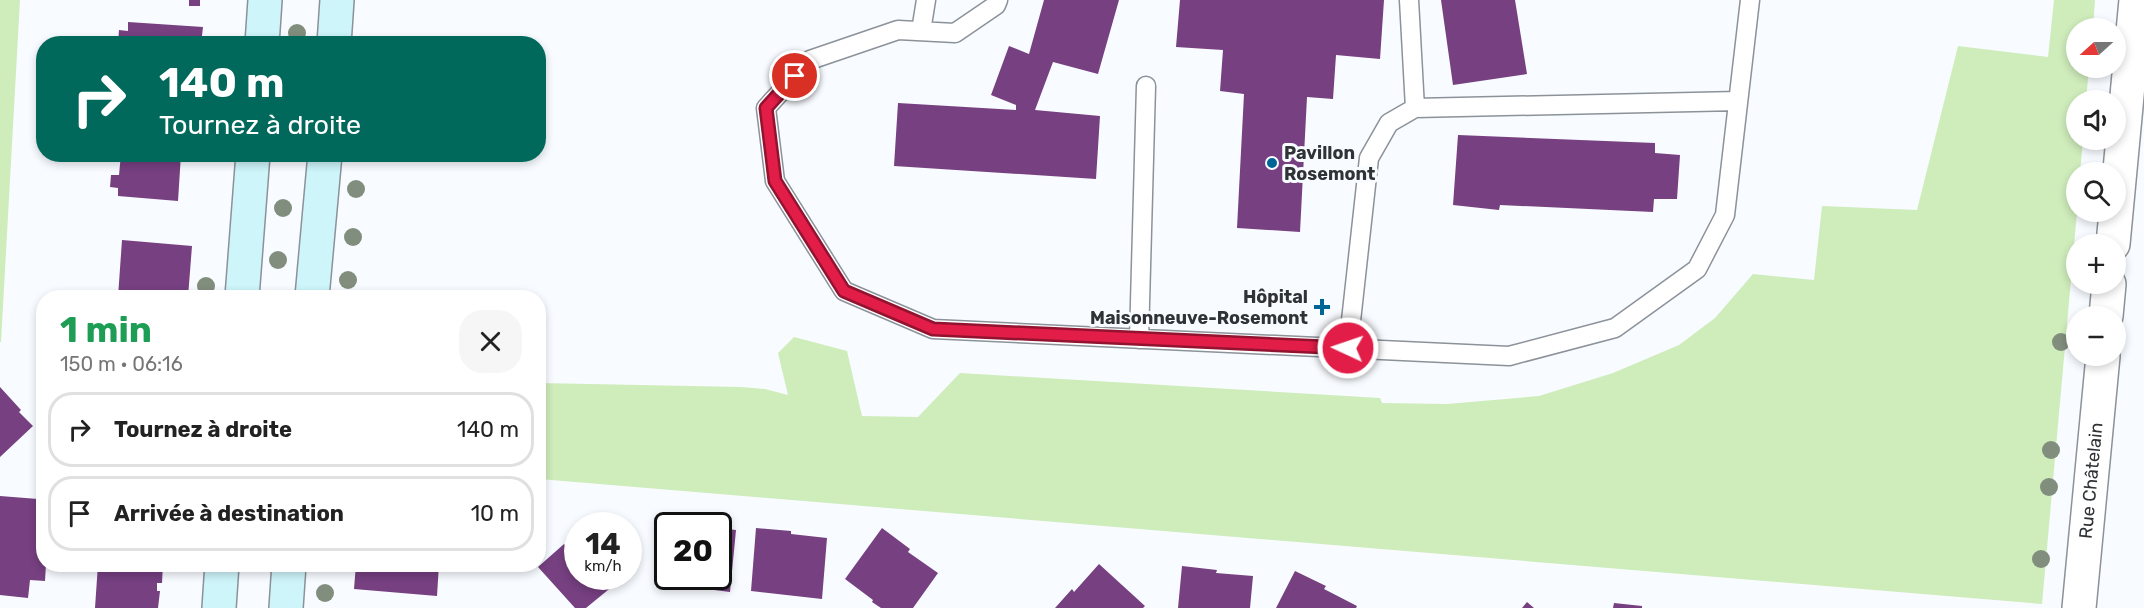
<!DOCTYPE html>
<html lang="fr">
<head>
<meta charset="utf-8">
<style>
  :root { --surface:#fff; --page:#f6f6f6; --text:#222; --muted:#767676; --line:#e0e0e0 }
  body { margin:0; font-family:Rubik,sans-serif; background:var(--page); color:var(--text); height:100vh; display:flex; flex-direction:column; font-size:22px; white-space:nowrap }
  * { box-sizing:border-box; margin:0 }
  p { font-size:20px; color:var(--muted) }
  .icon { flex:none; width:33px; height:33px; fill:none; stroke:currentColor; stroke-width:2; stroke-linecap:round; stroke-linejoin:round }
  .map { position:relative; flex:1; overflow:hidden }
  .sheet { position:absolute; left:36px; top:290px; width:510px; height:282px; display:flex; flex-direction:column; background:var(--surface); border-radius:24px; box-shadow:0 3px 9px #0003 }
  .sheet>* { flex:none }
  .guide { position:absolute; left:36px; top:36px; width:510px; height:126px; border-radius:24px; box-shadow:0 3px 9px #0003; background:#00695c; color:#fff; overflow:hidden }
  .needle { width:39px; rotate:249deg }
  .buttons { position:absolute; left:2066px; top:18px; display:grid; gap:12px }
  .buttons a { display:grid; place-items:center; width:60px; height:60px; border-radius:50%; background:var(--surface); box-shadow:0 3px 9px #0003; font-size:30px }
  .speed { position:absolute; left:564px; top:512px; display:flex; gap:12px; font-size:30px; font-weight:700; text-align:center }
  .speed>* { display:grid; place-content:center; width:78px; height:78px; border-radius:50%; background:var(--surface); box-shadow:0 3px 9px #0003; line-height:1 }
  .speed small { font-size:15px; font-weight:400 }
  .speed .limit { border:3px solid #111; border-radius:9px; background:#fff; color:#111 }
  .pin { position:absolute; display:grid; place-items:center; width:51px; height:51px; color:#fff; margin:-26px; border:3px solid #fff; border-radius:50%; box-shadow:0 2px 6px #0007 }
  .me { position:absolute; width:66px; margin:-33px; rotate:273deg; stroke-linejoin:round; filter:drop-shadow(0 0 4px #0008) }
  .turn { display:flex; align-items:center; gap:21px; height:126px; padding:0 24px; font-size:27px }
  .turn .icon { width:78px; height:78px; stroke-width:2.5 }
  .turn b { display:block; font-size:42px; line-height:51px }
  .round { display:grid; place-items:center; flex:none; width:63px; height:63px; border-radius:24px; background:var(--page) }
  .summary { display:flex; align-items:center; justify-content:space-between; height:102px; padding:0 24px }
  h1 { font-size:36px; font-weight:700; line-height:45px; color:#1e9e55 }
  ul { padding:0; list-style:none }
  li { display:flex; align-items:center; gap:18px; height:75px; margin:0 12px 9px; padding:0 12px; border:3px solid var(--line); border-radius:24px }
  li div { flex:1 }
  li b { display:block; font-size:22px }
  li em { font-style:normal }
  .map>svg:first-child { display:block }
  .green { fill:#cfecbb }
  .building { fill:#764081 }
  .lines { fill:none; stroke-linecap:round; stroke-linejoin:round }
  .service-casing { stroke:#8b9299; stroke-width:21 }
  .minor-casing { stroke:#8b9299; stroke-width:36 }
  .secondary-casing { stroke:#8b9299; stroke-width:36 }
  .service { stroke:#fff; stroke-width:18 }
  .minor { stroke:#fff; stroke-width:33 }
  .secondary { stroke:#cdf5fa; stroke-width:33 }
  .tree { fill:#828e7d }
  .route-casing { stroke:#92132f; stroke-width:15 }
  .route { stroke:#e11d48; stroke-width:10 }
  .poi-dot { fill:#006594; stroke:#f8fbff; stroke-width:2 }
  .labels { text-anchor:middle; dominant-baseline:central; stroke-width:6; stroke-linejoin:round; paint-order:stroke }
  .poi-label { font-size:18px; font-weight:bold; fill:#303336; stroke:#f8fbff; text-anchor:start }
  .street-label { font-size:18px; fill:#303336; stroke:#f8fbff }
</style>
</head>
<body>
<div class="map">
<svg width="2144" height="608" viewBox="0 0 2144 608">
  <rect width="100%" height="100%" fill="#f8fbff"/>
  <path class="green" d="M0,0H20L1,342H0Z
    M2054,0H2095L2093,28H2076V68H2089L2086,100H2076V140H2083L2080,172H2076L2077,212L2042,604L539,479V383L741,387L765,389L788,395L778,353L794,337L847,351L862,416L918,417L960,373L1380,398L1382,403L1447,404L1539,396L1613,373L1679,345L1715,318L1753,274L1814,280L1822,206L1917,210L1958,46L2048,57Z"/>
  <path class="building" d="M189,0H200V6H189Z
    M1044,0H1119L1098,74L1053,62L1035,110L1100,116L1096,179L894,166L898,103L1016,110V105L991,95L1009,46L1029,54Z
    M1180,0H1384L1380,59L1336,55L1333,99L1307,97L1300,232L1237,228L1244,94L1220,91L1223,50L1176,47Z
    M1441,0H1515L1527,74L1453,85Z
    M128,22L203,27L201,44H118L119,30L128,31Z
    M1458,135L1655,143V153L1680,155L1677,199H1654L1653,212L1500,205L1499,210L1453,205Z
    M121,154H181L178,201L118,196V188L110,187L111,175H119Z
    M122,240L192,246L188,297H118Z
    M0,387L21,410L19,412L33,426L0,457Z
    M0,496L38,499L36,518L44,519V564H46L45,581L30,580L28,598L0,595Z
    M665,520L698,523V525H668V576H718V528L736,530L730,592L659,583Z
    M756,528L791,531V534L827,538L822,599L751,591Z
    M882,528L910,549L908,552L938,573L913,608H881L872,602L873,600L845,579Z
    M578,535V576H625L586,608H575L538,567L564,544L566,546Z
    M628,560L635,567L628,573Z
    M98,564H163L162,583H157V591H160L158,608H95Z
    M356,564H439L437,596L354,589Z
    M1099,564L1145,606L1143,608H1055L1072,589L1074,592Z
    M1182,566L1217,570L1216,573L1253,576L1250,608H1178Z
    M1295,571L1326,586L1324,589L1357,606L1356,608H1276Z
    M1527,602L1534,608H1522Z
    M1614,603L1642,606V608H1613Z"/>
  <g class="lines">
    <defs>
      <path id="service" d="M998,0L996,5L955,33L898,30L810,60L766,108L775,181L844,291L933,329L1509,356L1615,328L1697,269L1725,215L1750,0
        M1409,0L1415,108
        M921,31L926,0
        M1139,339L1146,86
        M1348,348L1369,158L1389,123L1415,108L1738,101"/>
      <g id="minor">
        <path d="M2113,244L2136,0"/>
        <path d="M2106,316L2109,284"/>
        <path id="s1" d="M2079,608L2103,356"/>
      </g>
      <path id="secondary" d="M262,44L265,0
        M334,44L337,0
        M242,297L253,154
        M312,297L325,154
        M219,608L222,564
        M286,608L289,564"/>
    </defs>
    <use href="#service" class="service-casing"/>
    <use href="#minor" class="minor-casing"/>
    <use href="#secondary" class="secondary-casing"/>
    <use href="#service" class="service"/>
    <use href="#minor" class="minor"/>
    <use href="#secondary" class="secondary"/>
  </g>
  <g class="tree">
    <circle cx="297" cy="33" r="9"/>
    <circle cx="356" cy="189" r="9"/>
    <circle cx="283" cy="208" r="9"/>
    <circle cx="353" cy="237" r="9"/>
    <circle cx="278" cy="260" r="9"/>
    <circle cx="348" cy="280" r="9"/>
    <circle cx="206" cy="286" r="9"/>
    <circle cx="2061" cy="342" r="9"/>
    <circle cx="2051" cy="450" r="9"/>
    <circle cx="2049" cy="487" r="9"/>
    <circle cx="2041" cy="559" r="9"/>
    <circle cx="325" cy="593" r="9"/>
  </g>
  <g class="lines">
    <defs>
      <path id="route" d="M795,76L766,108L775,181L844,291L933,329L1348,348"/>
    </defs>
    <use href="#route" class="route-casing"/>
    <use href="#route" class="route"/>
  </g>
  <g class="poi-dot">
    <circle cx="1272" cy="163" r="6"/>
    <path d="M1319 298h6v6h6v6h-6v6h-6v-6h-6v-6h6z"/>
  </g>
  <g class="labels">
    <g class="poi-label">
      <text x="1284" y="153">Pavillon<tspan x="1284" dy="21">Rosemont</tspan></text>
      <text x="1308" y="297" text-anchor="end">Hôpital<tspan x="1308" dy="21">Maisonneuve-Rosemont</tspan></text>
    </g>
    <g class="street-label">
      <text stroke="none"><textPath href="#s1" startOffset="128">Rue Châtelain</textPath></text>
    </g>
  </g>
</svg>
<div class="buttons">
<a><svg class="needle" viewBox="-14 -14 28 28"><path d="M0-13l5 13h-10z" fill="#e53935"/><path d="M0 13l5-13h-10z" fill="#767676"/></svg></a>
<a><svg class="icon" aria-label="sound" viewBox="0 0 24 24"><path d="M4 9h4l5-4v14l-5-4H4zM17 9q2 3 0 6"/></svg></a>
<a><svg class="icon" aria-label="search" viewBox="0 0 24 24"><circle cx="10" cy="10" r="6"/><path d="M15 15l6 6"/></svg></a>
<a>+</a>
<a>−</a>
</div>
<div class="speed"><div>14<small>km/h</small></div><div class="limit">20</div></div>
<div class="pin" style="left:795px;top:76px;background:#d93025"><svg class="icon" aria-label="arrive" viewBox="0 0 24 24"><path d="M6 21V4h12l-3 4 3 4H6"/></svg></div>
<svg class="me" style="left:1348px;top:348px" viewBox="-20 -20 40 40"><circle r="17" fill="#e11d48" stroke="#fff" stroke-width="3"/><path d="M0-11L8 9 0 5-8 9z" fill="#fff"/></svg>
<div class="guide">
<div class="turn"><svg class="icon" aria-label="right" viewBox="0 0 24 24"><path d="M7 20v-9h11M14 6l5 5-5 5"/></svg><div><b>140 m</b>Tournez à droite</div></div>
</div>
<section class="sheet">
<div class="summary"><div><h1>1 min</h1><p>150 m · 06:16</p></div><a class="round"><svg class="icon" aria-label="close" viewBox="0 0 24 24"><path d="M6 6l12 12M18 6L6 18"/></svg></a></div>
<ul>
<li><svg class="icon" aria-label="right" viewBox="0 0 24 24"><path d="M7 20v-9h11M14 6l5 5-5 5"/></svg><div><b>Tournez à droite</b></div><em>140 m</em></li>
<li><svg class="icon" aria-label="arrive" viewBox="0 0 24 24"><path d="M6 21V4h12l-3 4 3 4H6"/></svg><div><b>Arrivée à destination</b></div><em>10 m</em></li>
</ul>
</section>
</div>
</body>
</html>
